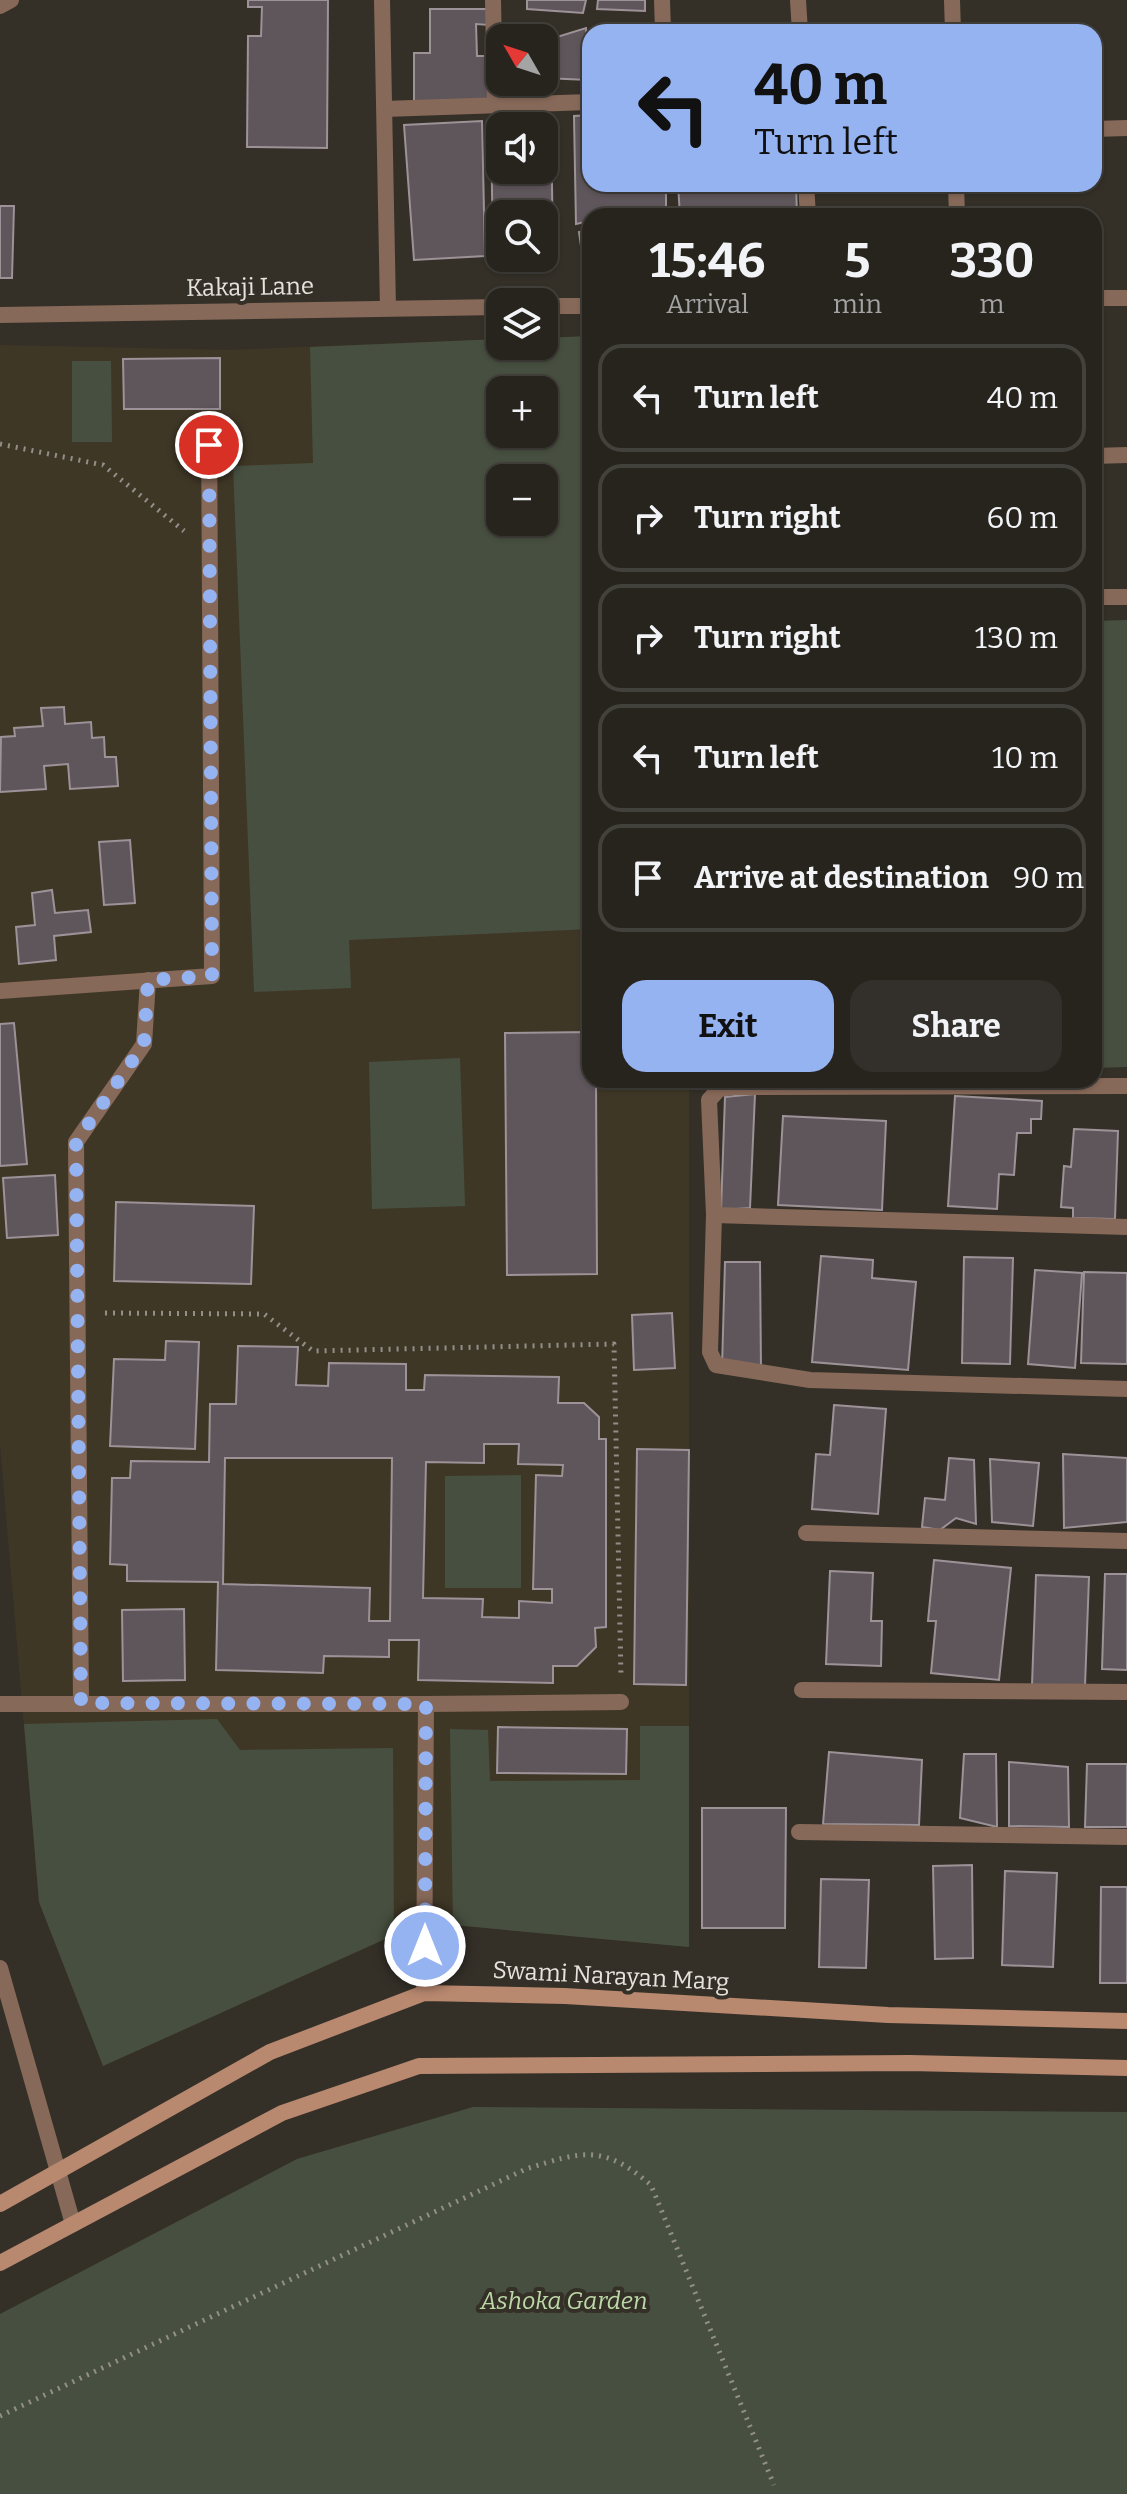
<!DOCTYPE html>
<html lang="en">
<head>
<meta charset="utf-8">
<style>
  :root { --surface:#27241e; --page:#33302b; --text:#f1f3f6; --muted:#a4a4a4; --line:#43413c; --accent:#95b2f1 }
  body { margin:0; font-family:Bitter,serif; background:var(--page); color:var(--text); height:100vh; display:flex; flex-direction:column; font-size:30px; white-space:nowrap }
  * { box-sizing:border-box; margin:0 }
  p { font-size:26px; color:var(--muted) }
  .icon { flex:none; width:44px; height:44px; fill:none; stroke:currentColor; stroke-width:2; stroke-linecap:round; stroke-linejoin:round }
  .map { position:relative; flex:1; overflow:hidden }
  .side { position:absolute; left:582px; top:208px; width:520px; height:880px; display:flex; flex-direction:column; background:var(--surface); border-radius:24px; box-shadow:0 2px 6px #0004,0 0 0 2px var(--line) }
  .side>* { flex:none }
  .top-card { position:absolute; left:582px; top:24px; width:520px; height:168px; border-radius:24px; box-shadow:0 2px 6px #0004,0 0 0 2px var(--line); background:#95b2f1; color:#111; overflow:hidden }
  .needle { width:52px; rotate:309deg }
  .buttons { position:absolute; left:486px; top:24px; display:grid; gap:16px }
  .buttons a { display:grid; place-items:center; width:72px; height:72px; border-radius:16px; background:var(--surface); box-shadow:0 2px 6px #0004,0 0 0 2px var(--line); font-size:40px }
  .pin { position:absolute; display:grid; place-items:center; width:68px; height:68px; color:#fff; margin:-34px; border:4px solid #fff; border-radius:50%; box-shadow:0 2px 8px #0007 }
  .me { position:absolute; width:88px; margin:-44px; rotate:0deg; stroke-linejoin:round; filter:drop-shadow(0 0 6px #0008) }
  .turn { display:flex; align-items:center; gap:28px; height:168px; padding:0 40px; font-size:36px }
  .turn .icon { width:104px; height:104px; stroke-width:2.5 }
  .turn b { display:block; font-size:56px; line-height:68px }
  .eta { display:flex; justify-content:space-evenly; align-items:center; height:136px; text-align:center }
  .eta b { font-size:48px; font-weight:700; line-height:56px }
  .primary-button { display:flex; gap:16px; margin-top:auto; padding:16px 40px }
  .primary-button a { flex:1; height:92px; border-radius:24px; background:var(--accent); color:#111; font-size:32px; font-weight:700; line-height:92px; text-align:center }
  .primary-button a+a { background:var(--page); color:var(--text) }
  ul { padding:0; list-style:none }
  li { display:flex; align-items:center; gap:24px; height:108px; margin:0 16px 12px; padding:0 24px; border:4px solid var(--line); border-radius:24px }
  li div { flex:1 }
  li b { display:block; font-size:30px }
  li em { font-style:normal }
  .map>svg:first-child { display:block }
  .education { fill:#3f3726; fill-rule:evenodd }
  .green { fill:#475040; fill-rule:evenodd }
  .building { fill:#5f565b; stroke:#9c9298; stroke-width:2; fill-rule:evenodd }
  .lines { fill:none; stroke-linecap:round; stroke-linejoin:round }
  .path { stroke:#928f89; stroke-width:5; stroke-dasharray:2 6; stroke-linecap:butt }
  .lane { stroke:#876959; stroke-width:16 }
  .street { stroke:#876959; stroke-width:16 }
  .secondary { stroke:#b8886f; stroke-width:16 }
  .route { stroke:#95b2f1; stroke-width:14; stroke-dasharray:0 25.2 }
  .labels { text-anchor:middle; dominant-baseline:central; stroke-width:8; stroke-linejoin:round; paint-order:stroke }
  .street-label { font-size:24px; fill:#e5e3dd; stroke:#343028 }
  .park-label { font-size:24px; font-style:italic; fill:#bdd8a7; stroke:#343028 }
</style>
</head>
<body>
<div class="map">
<svg width="1127" height="2494" viewBox="0 0 1127 2494">
  <rect width="100%" height="100%" fill="#343028"/>
  <path class="education" d="M590,336V1080H689V1947L424,1922L103,2066L39,1902L0,1444V345L229,350L500,339V346H544V338ZM500,390H544V434H500ZM500,478H544V522H500Z"/>
  <path class="green" d="M590,336V929L349,940L351,988L254,992L233,466L313,463L310,347L500,339V346H544V338ZM544,390V434H500V390ZM500,478H544V522H500Z
    M72,361H111L112,442H72Z
    M1127,620V1067L1094,1068V621Z
    M460,1058L465,1206L372,1209L369,1062Z
    M521,1475V1588H445V1476Z
    M217,1719L240,1750L393,1748L394,1935L103,2066L39,1902L24,1724Z
    M640,1726H689V1947L453,1925L450,1729L488,1730L490,1781L640,1780Z
    M473,2107L1127,2112V2494H0V2314L297,2159Z"/>
  <path class="building" d="M248,0H328L327,148L247,147L248,36H261L262,7H248Z
    M527,0H586L583,13L527,9Z
    M598,0H645V11L597,9Z
    M430,9H489V25L476,24L477,56H489V103L414,104V53H430Z
    M586,28L588,80L544,78V41Z
    M590,115V184H666V210L625,216H590V221L576,224L574,116Z
    M551,118L553,253H544V214H500V257H493L491,125ZM500,126H544V170H500Z
    M482,121L485,256L414,260L404,125Z
    M678,184H796L797,216H680Z
    M0,206H14L12,278H0Z
    M590,230V253H582L579,232Z
    M220,358V409H124L123,359Z
    M64,707L65,724L91,722L92,738L104,737L105,757H116L118,786L70,789L68,764L44,766L46,789L0,792L1,737L15,736L14,728L43,726L41,708Z
    M130,840L135,903L104,905L99,842Z
    M52,890L55,913L88,910L91,932L54,936L56,960L19,964L16,927L35,925L32,893Z
    M14,1023L27,1164L0,1166V1024Z
    M590,1032V1080H596L597,1274L507,1275L505,1033Z
    M755,1094L750,1208L721,1210L725,1097Z
    M955,1096L1042,1101L1041,1119H1031V1133H1017L1014,1175L999,1174L997,1209L948,1206Z
    M783,1116L886,1121L882,1210L778,1205Z
    M1074,1129L1118,1131L1115,1219L1073,1218V1208L1061,1207L1064,1166L1071,1167Z
    M55,1175L58,1235L7,1238L3,1178Z
    M116,1202L254,1206L251,1284L114,1281Z
    M821,1256L873,1260L872,1278L916,1282L908,1370L812,1362Z
    M964,1257L1013,1258L1010,1364L962,1363Z
    M725,1262H760L761,1370L722,1367Z
    M1035,1270L1082,1273L1075,1368L1028,1364Z
    M1084,1272L1127,1273V1364L1081,1363Z
    M672,1313L675,1368L634,1370L632,1315Z
    M166,1341L199,1342L195,1449L110,1446L114,1359L165,1360Z
    M238,1346L298,1347L296,1385L328,1386L329,1363L406,1364V1390H424L425,1375L559,1377L558,1403H584L599,1417V1439H606V1627L595,1628L596,1647L577,1666H553V1683L418,1680L419,1640H389V1657L324,1656L323,1673L216,1670L218,1582L127,1581V1565L110,1564L112,1478H130L131,1461L209,1462L210,1404H236ZM484,1444H519L518,1464L563,1465L562,1476L536,1475L533,1589H552V1603L519,1601V1618L482,1617L483,1599L423,1598L426,1462L484,1463ZM225,1458H392L390,1621H369L370,1588L223,1584Z
    M834,1405L886,1409L878,1514L812,1509L816,1454L830,1455Z
    M637,1449L689,1450L686,1685L634,1684Z
    M1063,1454L1127,1458V1522L1064,1528Z
    M949,1458L974,1460L976,1524L956,1518L940,1530L922,1527L925,1498L945,1500Z
    M990,1459L1039,1463L1033,1526L992,1522Z
    M934,1560L1011,1568L999,1680L931,1673L936,1621H928Z
    M830,1571L873,1573L871,1621H882L881,1666L826,1664Z
    M1105,1574H1127V1670L1102,1669Z
    M1036,1575L1089,1577L1085,1686L1032,1685Z
    M184,1609L185,1680L123,1681L122,1610Z
    M498,1727L627,1729L626,1774L497,1773Z
    M829,1752L922,1760L919,1825L823,1824Z
    M964,1754H996L997,1827L960,1818Z
    M1009,1762L1068,1767L1069,1827L1009,1826Z
    M1087,1764H1127V1827H1085Z
    M702,1808H786L785,1928H702Z
    M972,1865L973,1958L935,1959L933,1866Z
    M1005,1871L1057,1873L1053,1967L1002,1965Z
    M821,1879L869,1880L866,1968L819,1967Z
    M1101,1887H1127V1983H1100Z"/>
  <g class="lines">
    <path class="path" d="M0,444L103,465L184,531
      M105,1313L264,1314L313,1351L614,1344L621,1677
      M0,2416L526,2169C583,2151 603,2144 651,2185L774,2485"/>
    <path class="lane" d="M952,0L953,32
      M1094,129L1127,128
      M956,184L957,216
      M1094,456L1127,455
      M1094,597H1127
      M1127,1086L733,1087L719,1089L709,1100L714,1215L710,1352L716,1365L810,1380L1127,1389
      M714,1215L1127,1227
      M806,1533L1127,1541
      M802,1690L1127,1692
      M799,1832L1127,1837"/>
    <path class="street" d="M382,0L388,309
      M493,0L495,105
      M662,0L663,32
      M798,0L800,32
      M0,6L11,0
      M384,109L590,102
      M806,184L808,216
      M1094,298H1127
      M544,306H590
      M0,315L500,307
      M0,991L212,976L209,419
      M81,1703L76,1142L144,1044L148,980
      M0,1704H426L424,1993
      M426,1704L621,1702
      M0,1968L73,2224"/>
    <path class="secondary" d="M0,2204L270,2052L424,1993L565,1996L888,2015L1127,2021
      M0,2263L282,2113L419,2066L910,2063L1127,2068"/>
  </g>
  <g class="lines">
    <path class="route" d="M209,445L212,976L148,980L144,1044L76,1142L81,1703L426,1704L425,1946"/>
  </g>
  <g class="labels">
    <g class="street-label">
      <text transform="translate(250 287) rotate(-1)">Kakaji Lane</text>
      <text transform="translate(611 1976) rotate(3)">Swami Narayan Marg</text>
    </g>
    <g class="park-label">
      <text x="564" y="2301">Ashoka Garden</text>
    </g>
  </g>
</svg>
<div class="buttons">
<a><svg class="needle" viewBox="-14 -14 28 28"><path d="M0-13l5 13h-10z" fill="#e53935"/><path d="M0 13l5-13h-10z" fill="#a4a4a4"/></svg></a>
<a><svg class="icon" aria-label="sound" viewBox="0 0 24 24"><path d="M4 9h4l5-4v14l-5-4H4zM17 9q2 3 0 6"/></svg></a>
<a><svg class="icon" aria-label="search" viewBox="0 0 24 24"><circle cx="10" cy="10" r="6"/><path d="M15 15l6 6"/></svg></a>
<a><svg class="icon" aria-label="layers" viewBox="0 0 24 24"><path d="M12 4l9 5-9 5-9-5zM3 14l9 5 9-5"/></svg></a>
<a>+</a>
<a>−</a>
</div>
<div class="pin" style="left:209px;top:445px;background:#d93025"><svg class="icon" aria-label="arrive" viewBox="0 0 24 24"><path d="M6 21V4h12l-3 4 3 4H6"/></svg></div>
<svg class="me" style="left:425px;top:1946px" viewBox="-20 -20 40 40"><circle r="17" fill="#95b2f1" stroke="#fff" stroke-width="3"/><path d="M0-11L8 9 0 5-8 9z" fill="#fff"/></svg>
<div class="top-card">
<div class="turn"><svg class="icon" aria-label="left" viewBox="0 0 24 24"><path d="M17 20v-9H6M10 6l-5 5 5 5"/></svg><div><b>40 m</b>Turn left</div></div>
</div>
<section class="side">
<div class="eta">
<div><b>15:46</b><p>Arrival</p></div>
<div><b>5</b><p>min</p></div>
<div><b>330</b><p>m</p></div>
</div>
<ul>
<li><svg class="icon" aria-label="left" viewBox="0 0 24 24"><path d="M17 20v-9H6M10 6l-5 5 5 5"/></svg><div><b>Turn left</b></div><em>40 m</em></li>
<li><svg class="icon" aria-label="right" viewBox="0 0 24 24"><path d="M7 20v-9h11M14 6l5 5-5 5"/></svg><div><b>Turn right</b></div><em>60 m</em></li>
<li><svg class="icon" aria-label="right" viewBox="0 0 24 24"><path d="M7 20v-9h11M14 6l5 5-5 5"/></svg><div><b>Turn right</b></div><em>130 m</em></li>
<li><svg class="icon" aria-label="left" viewBox="0 0 24 24"><path d="M17 20v-9H6M10 6l-5 5 5 5"/></svg><div><b>Turn left</b></div><em>10 m</em></li>
<li><svg class="icon" aria-label="arrive" viewBox="0 0 24 24"><path d="M6 21V4h12l-3 4 3 4H6"/></svg><div><b>Arrive at destination</b></div><em>90 m</em></li>
</ul>
<div class="primary-button"><a>Exit</a><a>Share</a></div>
</section>
</div>
</body>
</html>
